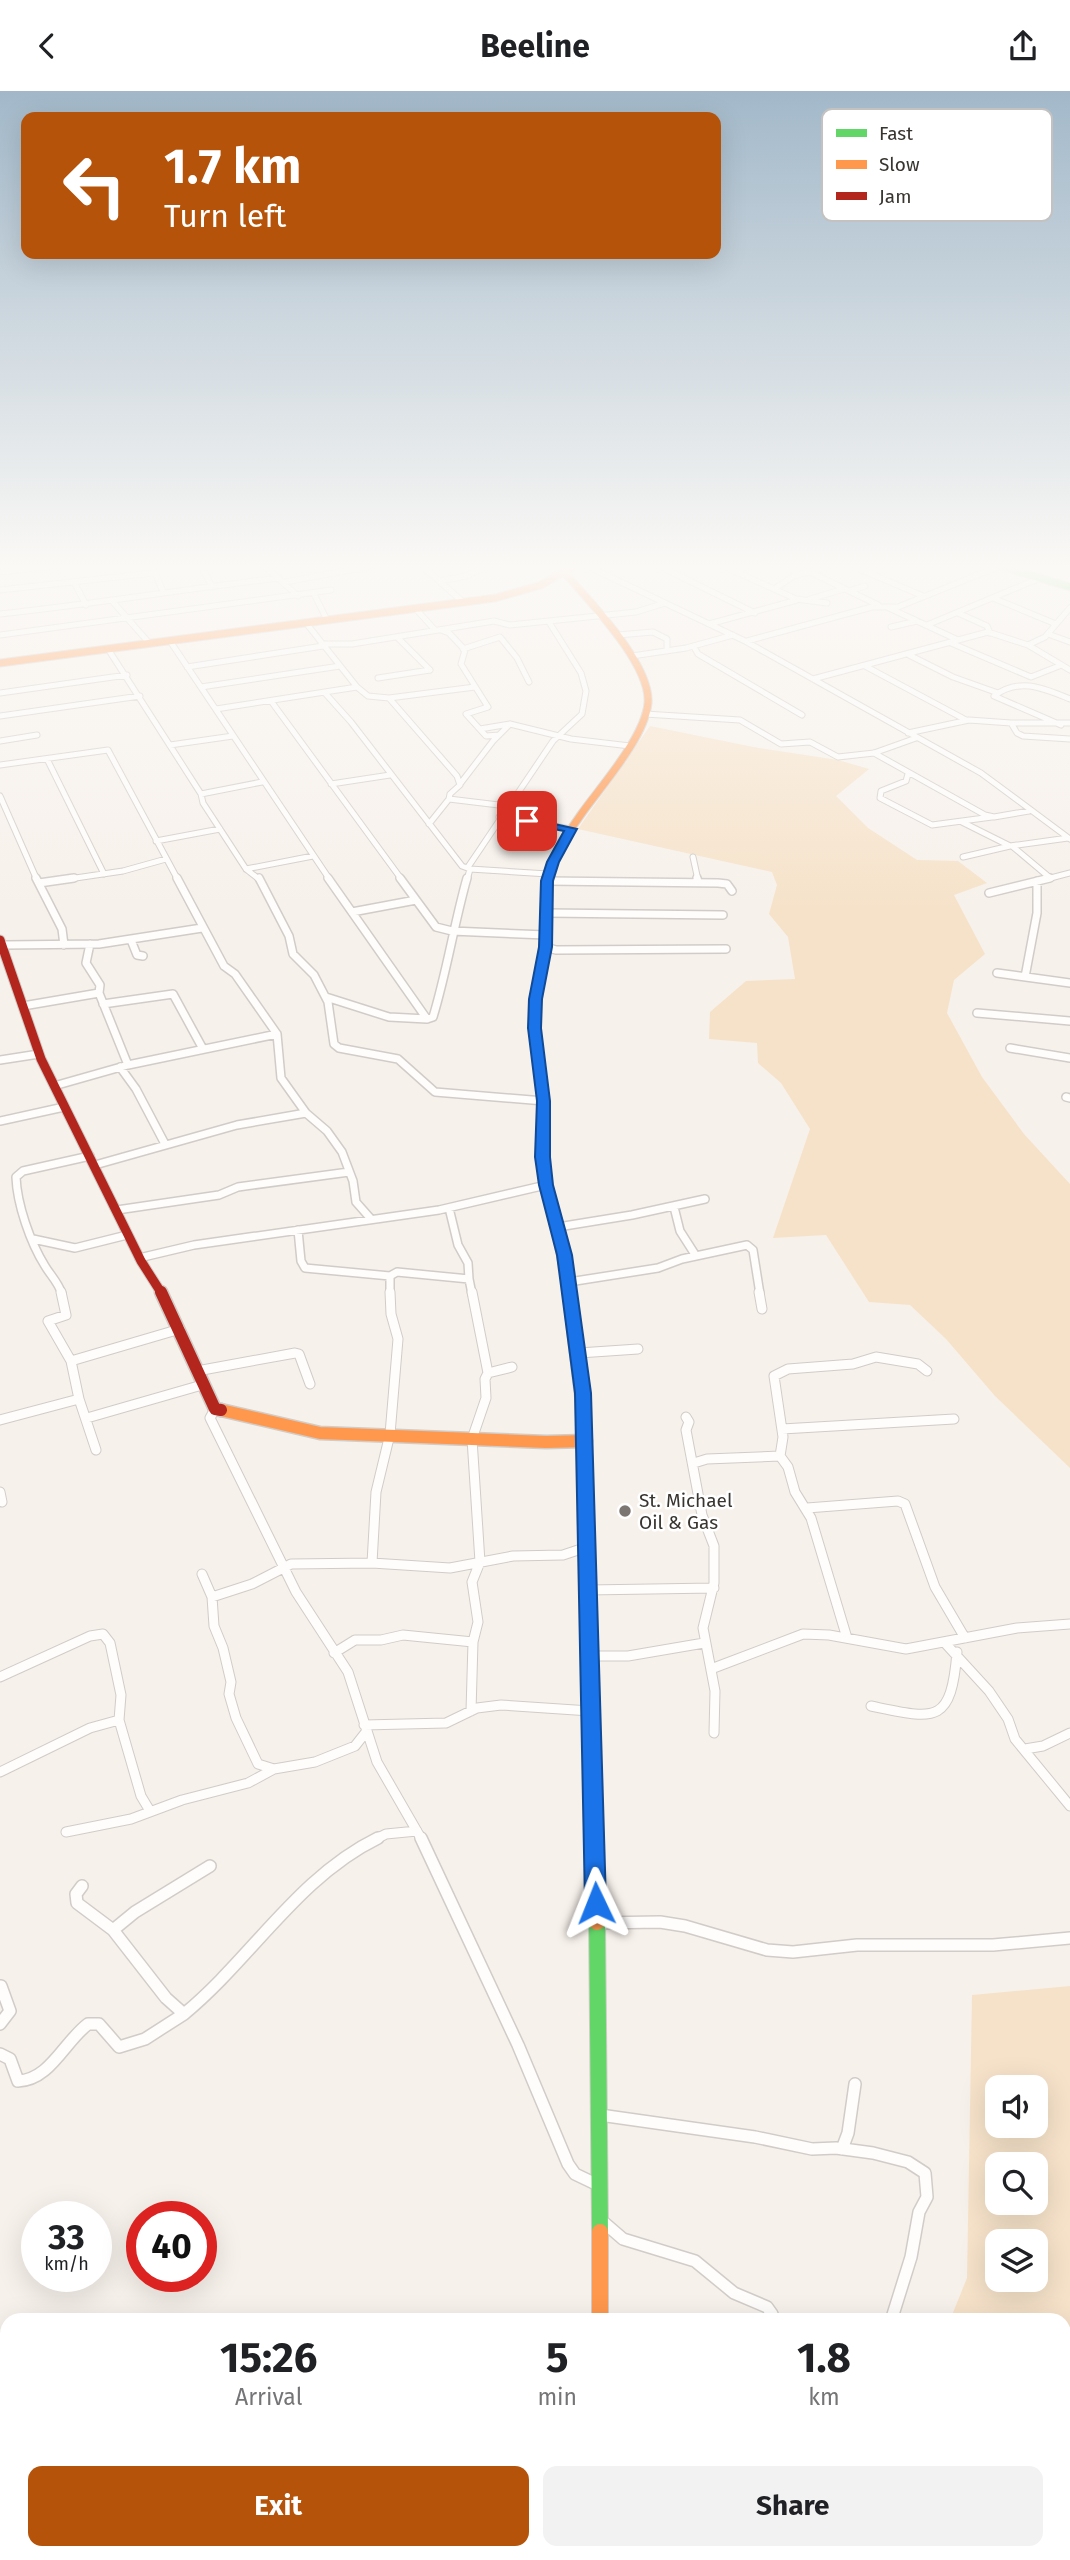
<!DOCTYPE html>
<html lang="en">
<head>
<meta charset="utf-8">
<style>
  :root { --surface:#fff; --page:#f2f2f2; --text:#202124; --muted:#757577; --accent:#b45309 }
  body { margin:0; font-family:"Fira Sans",sans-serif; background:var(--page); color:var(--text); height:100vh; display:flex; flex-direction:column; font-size:26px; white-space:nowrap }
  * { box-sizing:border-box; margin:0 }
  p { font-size:23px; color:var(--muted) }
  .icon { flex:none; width:38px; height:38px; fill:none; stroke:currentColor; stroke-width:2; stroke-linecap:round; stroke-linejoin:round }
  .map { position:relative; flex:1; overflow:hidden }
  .drawer { position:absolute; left:0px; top:2222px; width:1071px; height:247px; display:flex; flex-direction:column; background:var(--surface); border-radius:21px 21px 0 0; box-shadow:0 7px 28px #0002 }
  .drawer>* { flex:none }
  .hud { position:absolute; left:21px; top:21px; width:700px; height:147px; border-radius:14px; box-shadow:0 7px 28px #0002; background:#b45309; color:#fff; overflow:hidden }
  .buttons { position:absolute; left:985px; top:1984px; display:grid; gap:14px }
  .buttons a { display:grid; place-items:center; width:63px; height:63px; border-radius:14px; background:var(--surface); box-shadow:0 7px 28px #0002; font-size:35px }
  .speed { position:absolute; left:21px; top:2110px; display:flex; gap:14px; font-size:35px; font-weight:700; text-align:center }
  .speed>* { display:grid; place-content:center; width:91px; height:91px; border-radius:50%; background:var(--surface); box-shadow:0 7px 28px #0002; line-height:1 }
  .speed small { font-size:18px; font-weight:400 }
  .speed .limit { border:10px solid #d22; background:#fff; color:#111 }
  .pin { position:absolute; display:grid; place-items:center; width:60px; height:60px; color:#fff; margin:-30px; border-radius:14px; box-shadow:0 4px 10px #0006 }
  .me { position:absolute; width:77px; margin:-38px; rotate:358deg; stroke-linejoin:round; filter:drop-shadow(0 0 5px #0008) }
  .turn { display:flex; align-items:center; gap:24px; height:147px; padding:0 28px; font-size:32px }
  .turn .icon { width:91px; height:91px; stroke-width:2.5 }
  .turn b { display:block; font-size:49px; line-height:60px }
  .eta { display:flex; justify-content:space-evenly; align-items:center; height:119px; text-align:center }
  .eta b { font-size:42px; font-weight:700; line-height:49px }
  .action { display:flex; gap:14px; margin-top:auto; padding:14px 28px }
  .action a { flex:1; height:80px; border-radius:14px; background:var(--accent); color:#fff; font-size:28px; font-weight:700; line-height:80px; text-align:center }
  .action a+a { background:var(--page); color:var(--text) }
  header { display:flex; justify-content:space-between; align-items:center; height:91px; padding:0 28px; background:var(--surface); font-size:32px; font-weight:700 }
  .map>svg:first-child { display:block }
  .green { fill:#f6e2c9; fill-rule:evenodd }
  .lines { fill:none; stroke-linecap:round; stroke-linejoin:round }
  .street-far3-casing { stroke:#d1ccc7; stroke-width:7 }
  .street-far2-casing { stroke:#d1ccc7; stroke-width:10 }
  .street-far1-casing { stroke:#d1ccc7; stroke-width:11 }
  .street-casing { stroke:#d1ccc7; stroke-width:14 }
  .fast-far2-casing { stroke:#d1ccc7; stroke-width:9 }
  .fast-far1-casing { stroke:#d1ccc7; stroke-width:11 }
  .fast-casing { stroke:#d1ccc7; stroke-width:18 }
  .slow-far3-casing { stroke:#d1ccc7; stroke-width:9 }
  .slow-far2-casing { stroke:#d1ccc7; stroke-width:11 }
  .slow-far1-casing { stroke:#d1ccc7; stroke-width:15 }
  .slow-casing { stroke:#d1ccc7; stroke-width:18 }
  .jam-far1-casing { stroke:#d1ccc7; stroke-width:11 }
  .jam-casing { stroke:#d1ccc7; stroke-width:15 }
  .street-far3 { stroke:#fefdfc; stroke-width:5 }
  .street-far2 { stroke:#fefdfc; stroke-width:7 }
  .street-far1 { stroke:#fefdfc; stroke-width:9 }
  .street { stroke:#fefdfc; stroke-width:11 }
  .fast-far2 { stroke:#63d668; stroke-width:7 }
  .fast-far1 { stroke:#63d668; stroke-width:9 }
  .fast { stroke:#63d668; stroke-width:16 }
  .slow-far3 { stroke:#ff974d; stroke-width:7 }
  .slow-far2 { stroke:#ff974d; stroke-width:9 }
  .slow-far1 { stroke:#ff974d; stroke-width:12 }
  .slow { stroke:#ff974d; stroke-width:16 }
  .jam-far1 { stroke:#b3261e; stroke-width:9 }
  .jam { stroke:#b3261e; stroke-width:12 }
  .route { fill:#1a73e8; stroke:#114b97; stroke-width:2 }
  .poi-dot { fill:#7b7671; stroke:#fff; stroke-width:2.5 }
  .labels { text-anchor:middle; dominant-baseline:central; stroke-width:5; stroke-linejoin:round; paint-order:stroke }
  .poi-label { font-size:19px; fill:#38342f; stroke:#fff; text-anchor:start }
  .key { fill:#fff; stroke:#c3c2c1; stroke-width:2 }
  .key-label { font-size:19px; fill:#38342f }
</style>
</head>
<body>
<header><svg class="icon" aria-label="back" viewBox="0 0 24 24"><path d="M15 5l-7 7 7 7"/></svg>Beeline<svg class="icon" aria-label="share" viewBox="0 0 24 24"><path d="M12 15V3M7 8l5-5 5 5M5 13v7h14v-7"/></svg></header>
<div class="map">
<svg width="1070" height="2469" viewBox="0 0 1070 2469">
  <rect width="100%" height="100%" fill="#f7f1eb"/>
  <path class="green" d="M650,635L753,656L838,669L869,678L836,705L868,737L917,769L958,770L987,792L954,804L985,863L954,889L947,922L982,986L1024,1043L1070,1093V1377L995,1305L946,1248L910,1214L869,1211L826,1144L773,1147L810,1038L781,992L758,972L757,952L709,948L710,921L746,890L795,888L788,846L769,823L777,794L772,781L578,738Z
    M1070,1895V2469H852L855,2462H1064V2230L950,2229L967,2187L972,1904ZM998,1997H1036V2035H998ZM998,2074H1036V2112H998ZM998,2151H1036V2189H998Z"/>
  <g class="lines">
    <defs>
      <path id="street-far3" d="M152,474L163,501
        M201,474L212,496
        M263,474L298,505
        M421,474L463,511
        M585,474L745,550L981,682L1070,748
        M657,474L755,522
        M721,474L796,508L827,512
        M850,474L923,505
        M808,480L878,514
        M0,481L62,474
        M734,481L751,474
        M440,490L466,485L489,474
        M74,491L86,514
        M285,491L377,474
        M774,498L794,485L834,474
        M0,499L153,482
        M849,500L865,495
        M314,503L327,529
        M993,507L1056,533
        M810,508L844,498
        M113,511L150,553
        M415,517L434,538
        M889,517L958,549
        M958,522L987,535L990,542
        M0,523C93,513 186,498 279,487
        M306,532L357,596L368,605L389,607L457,685L460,694L450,703L449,708L507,715
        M709,533L797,509
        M927,534L1040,487
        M891,536L917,530
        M441,539L449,542L465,559L461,573L488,616L466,623L486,645L499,644
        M1048,543L1070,551
        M0,544L331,499
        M618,544L653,541L667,548V560
        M397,546L430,579
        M170,550L330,789
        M747,550L872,516H898L1000,475
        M951,552L1031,586L1059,575
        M321,553H352L494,530L510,534L636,521L665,512
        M1028,554L1045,546L1070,517
        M694,556L698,563L802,624
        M108,558L201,703L203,712L246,778L260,789
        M463,558L500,546L517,567L529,591
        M909,564L953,586L998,602
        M632,565L686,557L733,544
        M865,575L966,629
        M187,576L323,555
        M378,587L430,579
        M813,588L988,541L1028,554L1070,579
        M201,596L340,575
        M0,602L127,584
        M325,602L351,631L462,775L470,778L548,783
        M389,607L475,596
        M271,610L402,789
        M216,618L357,596
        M645,623L740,629L781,653L810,651L838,666L874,662L916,647
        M0,625L140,605
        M1011,632H1070
        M1061,634L994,605C1020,586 1043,597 1070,608
        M480,638L510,633L571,648L630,655
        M908,642L969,629L1011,632L1017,642L1023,645L1070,648
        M0,650L37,644
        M170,654L233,645
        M874,662L985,724L994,726L1029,720
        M47,668L104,783
        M0,674L108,659L178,789
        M908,683L906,690L881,700L880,707L932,734L992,726
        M331,693L390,684
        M460,693L493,650L510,633
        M201,703L262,691
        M0,705L37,789
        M499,726L571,738
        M962,731L1010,755L1068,747
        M429,733L449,708
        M156,750L220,738
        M1012,755L1049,786
        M693,766L698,789
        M963,766L1010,755
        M246,778L313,765
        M62,789L123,780L166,768
        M467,789L470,778L468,776L553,650L582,623L586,600L581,582L549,531
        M1043,789L1070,782"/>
      <path id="street-far2" d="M36,787L62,838L64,854
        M177,787L224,875L235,883L277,943L281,987L306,1022L327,1040L342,1061L353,1090L356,1111L371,1128
        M259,787L289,845L293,863L314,884L328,911L334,953L339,957L398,968L435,1001L544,1010
        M400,787L436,836L452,840L546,844
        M697,787L698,791
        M547,790L718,792L727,793L732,800
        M39,792L74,787
        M989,802L1050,787
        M352,821L416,809
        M546,822L723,824
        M131,849L137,864L143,865
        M90,853L86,872L100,894L99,902
        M4,854L99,853L202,837
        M545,856L556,859L726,858
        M997,882L1070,892
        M1025,886L1037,822V790
        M326,906L389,926L427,928L328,787
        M103,913L173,903L203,958
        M23,915L99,902L128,974
        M977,922L1070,930
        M427,928L433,926C447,880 454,833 467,787
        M1010,957L1070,967
        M0,969L39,963
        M120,976L136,998L165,1053
        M54,995L128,974L277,943
        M1066,1006L1070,1007
        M0,1030L64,1016
        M95,1074L237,1034L306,1022
        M674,1116L680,1140L696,1165
        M117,1119L219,1104L238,1096L349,1081
        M558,1136L632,1124L705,1108
        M298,1139L301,1170L305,1177L390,1185
        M33,1148L75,1157L127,1144
        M139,1167L194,1154L439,1119L546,1094
        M469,1188L472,1203
        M569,1191L658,1177L682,1168L747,1154L753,1159L760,1203
        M62,1203C58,1191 51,1185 45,1175C30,1151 17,1113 16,1086L23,1080L90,1065
        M390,1203V1185L397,1181L469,1188L468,1172L458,1154L449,1117"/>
      <path id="street-far1" d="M61,1201L66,1224L48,1230L71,1270L79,1308L96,1359
        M472,1201L488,1282
        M759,1201L762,1218
        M579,1262L638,1258
        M71,1270L180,1238
        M197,1280L295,1262L299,1263L310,1293
        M215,1318L210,1327L296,1501L348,1581L377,1671L422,1749
        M686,1326L689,1331L686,1339L702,1424L714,1455V1492L703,1537L715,1600L714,1642
        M87,1327L202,1294
        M0,1329L79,1308
        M782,1338L954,1328
        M694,1372L707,1368L780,1365
        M0,1401L2,1411
        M807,1417L898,1410L905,1413L935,1496L965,1547
        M372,1472L376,1401L390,1343L398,1248L391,1223L390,1201
        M202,1483L212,1506L214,1535L223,1557L231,1591L229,1603L236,1627L258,1673L274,1678L315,1671L355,1655L366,1641
        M588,1499L714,1497
        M212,1506L252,1493L291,1473L372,1472L450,1477L513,1465L563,1464L587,1456
        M847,1547L811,1427L795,1401L788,1376L780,1365L783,1346L774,1285L788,1278L853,1273L876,1266L918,1273L927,1280
        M945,1552L989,1600L1008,1628L1015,1648L1070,1715
        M334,1562L355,1549H381L403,1544L473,1551
        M588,1565H628L704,1552
        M711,1578L803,1543L829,1544L906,1558L1017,1537L1070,1533
        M0,1586L90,1545L103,1543L110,1552L121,1604L119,1629L141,1705L150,1720
        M871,1615C935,1628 951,1635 957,1561
        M471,1620L473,1551L478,1531L472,1491L480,1471L472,1348L486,1307L485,1288L488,1282L512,1276
        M364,1634L446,1632L477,1617L501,1614L590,1620
        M1025,1658L1043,1655L1070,1642
        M0,1681L90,1637L119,1629
        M66,1741L131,1728L182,1709L248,1692L274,1678
        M374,1749L386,1743L417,1740"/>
      <path id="street" d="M421,1747L518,1954L568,2073L575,2083L598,2094
        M82,1795L76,1803L77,1812L113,1839L166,1907L184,1923C251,1868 298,1786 378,1747
        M597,1832L660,1831L685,1835L767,1859L793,1861L857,1854H993L1070,1847
        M113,1839L135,1821L210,1775
        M0,1933L10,1920L1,1895
        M0,1963L10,1968L18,1990C50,1989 64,1951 88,1933H99L119,1956L145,1948L184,1923
        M600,2024L755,2046L812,2058L836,2057L873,2062L908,2071L925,2082L927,2106L919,2121L911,2166L891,2230
        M842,2058L848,2042L855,1993
        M601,2129L623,2148L695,2170L734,2202L767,2216L772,2223L771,2230
        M0,2388L7,2384
        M207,2462L210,2469
        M380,2462L384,2469
        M790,2469L799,2462"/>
      <path id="fast-far2" d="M997,474L1070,496"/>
      <path id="fast-far1" d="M545,821V856L536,908L535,937L544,1010L543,1066L546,1094L557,1142"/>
      <path id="fast" d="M597,1831L600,2141"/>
      <path id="slow-far3" d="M0,572L495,507L541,494L576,474
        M548,789C549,770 571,737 582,722C602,694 645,646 648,612C651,573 589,510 565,482"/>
      <path id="slow-far2" d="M545,821L548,787"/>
      <path id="slow-far1" d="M221,1319L320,1342L546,1351L586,1350
        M587,1480L595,1749"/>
      <path id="slow" d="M595,1747L597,1831
        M600,2141V2230
        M595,2469L596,2462"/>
      <path id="jam-far1" d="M0,849L41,968L141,1170L162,1203
        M557,1142L569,1203"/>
      <path id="jam" d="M161,1201L215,1318L221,1319
        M569,1201L582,1310L587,1480"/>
    </defs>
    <use href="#street-far3" class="street-far3-casing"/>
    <use href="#street-far2" class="street-far2-casing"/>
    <use href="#street-far1" class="street-far1-casing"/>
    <use href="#street" class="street-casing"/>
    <use href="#fast-far2" class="fast-far2-casing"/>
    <use href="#fast-far1" class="fast-far1-casing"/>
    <use href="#fast" class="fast-casing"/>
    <use href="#slow-far3" class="slow-far3-casing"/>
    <use href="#slow-far2" class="slow-far2-casing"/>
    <use href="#slow-far1" class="slow-far1-casing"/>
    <use href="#slow" class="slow-casing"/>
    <use href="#jam-far1" class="jam-far1-casing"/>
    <use href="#jam" class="jam-casing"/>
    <use href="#street-far3" class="street-far3"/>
    <use href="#street-far2" class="street-far2"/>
    <use href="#street-far1" class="street-far1"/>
    <use href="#street" class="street"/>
    <use href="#fast-far2" class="fast-far2"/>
    <use href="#fast-far1" class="fast-far1"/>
    <use href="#fast" class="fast"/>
    <use href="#slow-far3" class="slow-far3"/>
    <use href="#slow-far2" class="slow-far2"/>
    <use href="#slow-far1" class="slow-far1"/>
    <use href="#slow" class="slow"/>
    <use href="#jam-far1" class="jam-far1"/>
    <use href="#jam" class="jam"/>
  </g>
  <linearGradient id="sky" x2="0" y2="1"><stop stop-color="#a2b8c9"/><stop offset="0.58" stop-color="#fbf9f6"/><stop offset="1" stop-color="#fbf9f6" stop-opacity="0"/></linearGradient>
  <rect width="1070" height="820" fill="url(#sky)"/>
  <path class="route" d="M527,727L577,738L559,771L553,790L552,856L542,908L541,937L550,1010V1066L553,1094L572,1164L591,1302L606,1812L603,1818L596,1821L588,1818L585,1812L575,1302L557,1164L539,1094L535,1066L537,1010L528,937L529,908L539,856L541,790L547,771L564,740L523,732L522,730Z"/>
  <circle class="poi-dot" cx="625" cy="1420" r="7"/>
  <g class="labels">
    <g class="poi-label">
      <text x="639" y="1409">St. Michael<tspan x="639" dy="22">Oil &amp; Gas</tspan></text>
    </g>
  </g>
  <rect x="822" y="18" width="230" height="112" rx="10" class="key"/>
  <rect x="836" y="38" width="31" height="8" fill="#63d668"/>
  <rect x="836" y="69" width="31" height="9" fill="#ff974d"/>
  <rect x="836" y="101" width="31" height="8" fill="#b3261e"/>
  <g class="key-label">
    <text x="879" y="49">Fast</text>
    <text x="879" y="80">Slow</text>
    <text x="879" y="112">Jam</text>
  </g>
</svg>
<div class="buttons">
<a><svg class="icon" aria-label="sound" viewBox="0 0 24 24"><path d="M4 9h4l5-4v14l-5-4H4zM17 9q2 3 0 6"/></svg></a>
<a><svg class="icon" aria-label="search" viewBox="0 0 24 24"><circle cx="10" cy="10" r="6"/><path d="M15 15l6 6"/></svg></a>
<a><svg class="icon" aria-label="layers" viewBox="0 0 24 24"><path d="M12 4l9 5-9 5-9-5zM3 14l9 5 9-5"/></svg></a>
</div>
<div class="speed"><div>33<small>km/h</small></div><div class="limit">40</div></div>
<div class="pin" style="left:527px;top:730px;background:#d93025"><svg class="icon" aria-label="arrive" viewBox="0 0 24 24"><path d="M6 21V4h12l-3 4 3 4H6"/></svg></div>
<svg class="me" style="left:596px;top:1812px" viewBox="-20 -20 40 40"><path d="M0-17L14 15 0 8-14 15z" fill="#1a73e8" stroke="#fff" stroke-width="4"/></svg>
<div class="hud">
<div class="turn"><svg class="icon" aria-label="left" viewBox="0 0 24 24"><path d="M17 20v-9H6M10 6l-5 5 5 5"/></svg><div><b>1.7 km</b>Turn left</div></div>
</div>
<section class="drawer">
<div class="eta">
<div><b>15:26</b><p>Arrival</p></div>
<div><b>5</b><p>min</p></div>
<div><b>1.8</b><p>km</p></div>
</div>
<div class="action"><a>Exit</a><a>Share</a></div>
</section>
</div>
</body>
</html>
